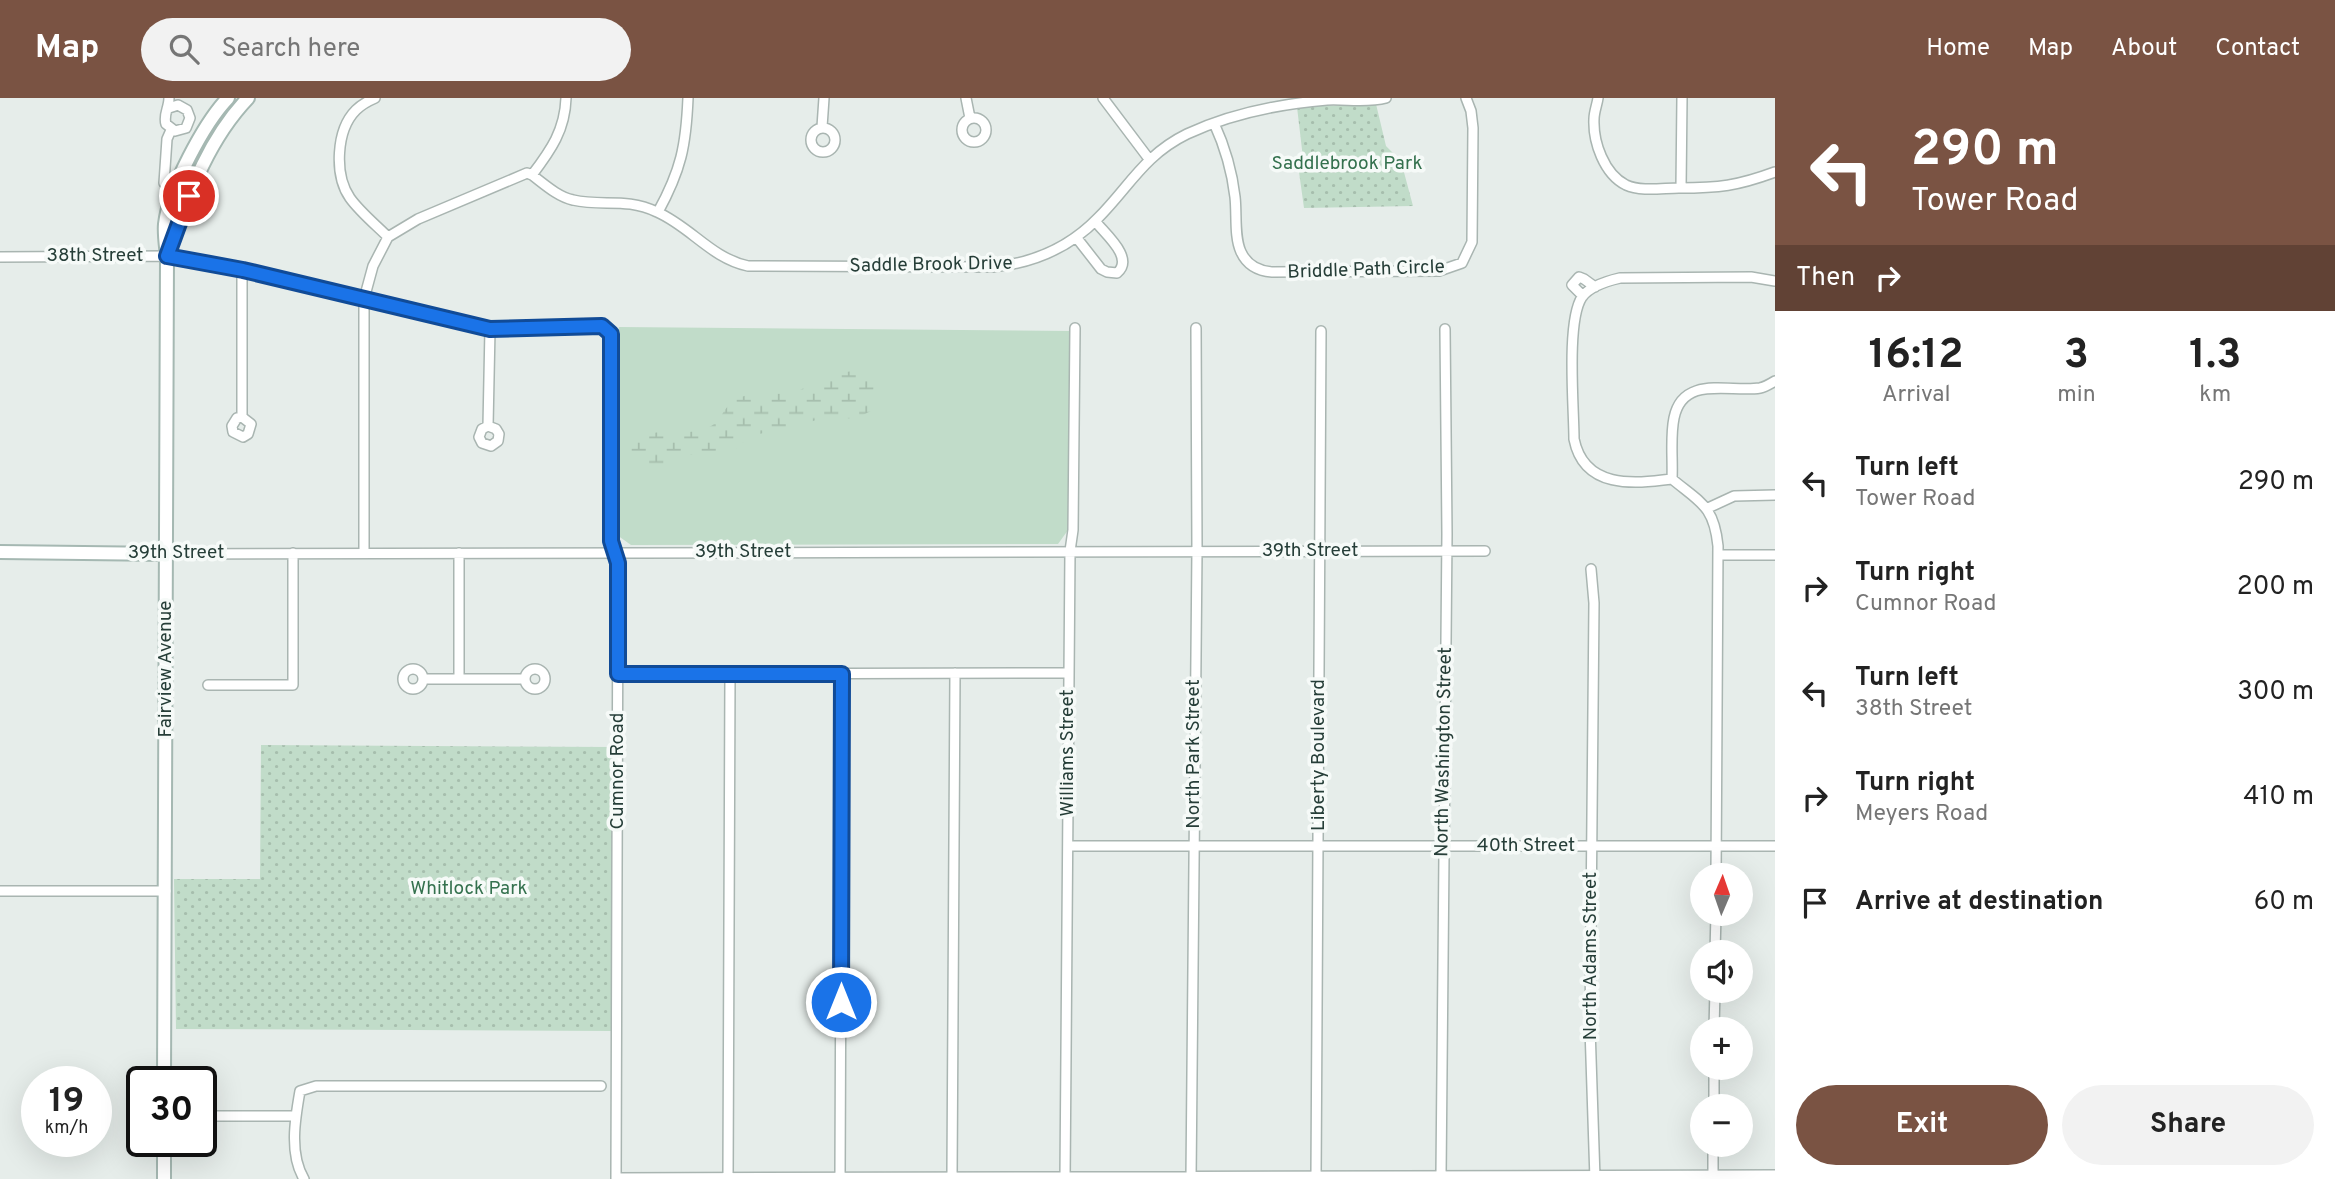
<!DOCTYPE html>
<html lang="en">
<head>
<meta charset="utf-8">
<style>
  :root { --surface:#fff; --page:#f2f2f2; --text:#222; --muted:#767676; --accent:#7a5343 }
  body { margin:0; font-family:Overpass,sans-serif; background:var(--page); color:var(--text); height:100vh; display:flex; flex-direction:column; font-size:26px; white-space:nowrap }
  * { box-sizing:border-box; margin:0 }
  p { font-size:23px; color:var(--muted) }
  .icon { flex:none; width:38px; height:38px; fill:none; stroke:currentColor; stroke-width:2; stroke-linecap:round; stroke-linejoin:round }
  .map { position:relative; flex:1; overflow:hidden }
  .sheet { display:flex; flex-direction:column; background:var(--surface); width:560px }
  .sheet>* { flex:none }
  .top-card { background:#7a5343; color:#fff; overflow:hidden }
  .needle { width:46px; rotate:2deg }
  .fabs { position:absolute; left:1690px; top:765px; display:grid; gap:14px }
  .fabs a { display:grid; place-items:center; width:63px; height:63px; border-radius:50%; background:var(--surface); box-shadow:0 7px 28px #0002; font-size:35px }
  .speed { position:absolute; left:21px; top:968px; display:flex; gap:14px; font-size:35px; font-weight:700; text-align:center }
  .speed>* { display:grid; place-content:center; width:91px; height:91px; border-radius:50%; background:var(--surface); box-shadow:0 7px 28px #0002; line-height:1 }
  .speed small { font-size:18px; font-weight:400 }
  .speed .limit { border:4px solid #111; border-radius:10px; background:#fff; color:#111 }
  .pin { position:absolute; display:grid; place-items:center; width:60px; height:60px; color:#fff; margin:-30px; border:4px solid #fff; border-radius:50%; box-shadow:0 2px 7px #0007 }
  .me { position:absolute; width:77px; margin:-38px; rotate:0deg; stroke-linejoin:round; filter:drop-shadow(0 0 5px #0008) }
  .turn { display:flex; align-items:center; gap:24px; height:147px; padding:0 21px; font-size:32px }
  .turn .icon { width:91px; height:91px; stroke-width:2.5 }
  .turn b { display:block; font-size:49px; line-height:60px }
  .then { display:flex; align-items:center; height:66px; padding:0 21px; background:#0003; gap:14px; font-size:26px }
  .eta { display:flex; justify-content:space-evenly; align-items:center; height:119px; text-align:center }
  .eta b { font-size:42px; font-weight:700; line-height:49px }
  .cta { display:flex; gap:14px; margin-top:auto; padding:14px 21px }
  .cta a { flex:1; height:80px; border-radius:42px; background:var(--accent); color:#fff; font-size:28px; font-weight:700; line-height:80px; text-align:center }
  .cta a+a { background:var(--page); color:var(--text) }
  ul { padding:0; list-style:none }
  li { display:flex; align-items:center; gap:21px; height:105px; padding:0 21px }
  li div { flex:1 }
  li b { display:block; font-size:26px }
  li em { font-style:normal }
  header { display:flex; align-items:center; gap:42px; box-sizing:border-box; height:98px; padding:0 35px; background:var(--accent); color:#fff }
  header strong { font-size:33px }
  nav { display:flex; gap:38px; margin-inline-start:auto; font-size:24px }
  .search { width:490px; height:63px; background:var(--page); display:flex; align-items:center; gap:18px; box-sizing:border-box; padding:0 24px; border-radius:38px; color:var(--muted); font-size:26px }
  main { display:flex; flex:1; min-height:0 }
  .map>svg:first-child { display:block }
  .green { fill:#c1dcc9 }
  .wetland { fill:url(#wetland-marsh) }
  .park { fill:url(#park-dots) }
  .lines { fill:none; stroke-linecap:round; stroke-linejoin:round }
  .street-casing { stroke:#a9b5b1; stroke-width:12 }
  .secondary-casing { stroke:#a5b8b2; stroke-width:16 }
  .street { stroke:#fff; stroke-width:9 }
  .secondary { stroke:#fff; stroke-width:12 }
  .route-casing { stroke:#114b97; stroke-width:18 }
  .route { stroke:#1a73e8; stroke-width:12 }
  .labels { text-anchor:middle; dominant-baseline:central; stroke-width:7; stroke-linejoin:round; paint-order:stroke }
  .park-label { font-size:19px; fill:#34714e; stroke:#f6faf8 }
  .street-label { font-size:19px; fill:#263e38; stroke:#f6faf8 }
</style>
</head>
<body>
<header>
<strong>Map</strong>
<div class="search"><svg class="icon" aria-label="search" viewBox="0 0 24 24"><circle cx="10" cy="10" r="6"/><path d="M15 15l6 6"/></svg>Search here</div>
<nav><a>Home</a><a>Map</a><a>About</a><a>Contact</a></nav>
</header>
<main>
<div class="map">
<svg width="1775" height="1081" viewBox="0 0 1775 1081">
  <defs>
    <pattern id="wetland-marsh" width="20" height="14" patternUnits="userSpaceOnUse" patternTransform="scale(1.75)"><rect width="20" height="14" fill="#c1dcc9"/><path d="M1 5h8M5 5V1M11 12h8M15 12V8" fill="none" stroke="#a6bead"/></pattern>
    <pattern id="park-dots" width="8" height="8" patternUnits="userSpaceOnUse" patternTransform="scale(1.75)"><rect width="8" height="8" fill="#c1dcc9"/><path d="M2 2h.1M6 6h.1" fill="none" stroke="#a6bead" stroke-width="1.8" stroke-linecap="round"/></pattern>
  </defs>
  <rect width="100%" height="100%" fill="#e6edea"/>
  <path class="green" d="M619,229L1072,233L1071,428L1058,446L631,447L617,437L616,238Z"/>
  <path class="wetland" d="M864,272L875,286L878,298L871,313L857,320L816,322L795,329L781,330L749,339L736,351L711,356L688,357L669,370L659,373L646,370L630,362L628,356L631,345C635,342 640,338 645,337C666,330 689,339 709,329C724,322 720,310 739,300C757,292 774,298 793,294C804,292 811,285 821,280C835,275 850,273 864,272Z"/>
  <path class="park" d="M1376,6L1386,48L1401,63L1413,108L1304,110L1299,74L1303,60L1297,9Z
    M261,647L612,649L611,933L176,931L174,781H260Z"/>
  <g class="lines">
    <defs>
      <path id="street" d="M169,0C169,10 163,17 166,26L175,33L186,30L190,20L187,12L178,7L169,10
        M375,0C368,3 361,7 356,12C336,32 334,77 350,100C360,114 376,127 388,139
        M966,0L970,20
        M1103,0L1149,61
        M1598,0C1597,7 1594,14 1594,21C1593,44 1604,76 1626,87C1641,94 1663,90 1679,90C1719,90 1737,88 1775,74
        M962 32a12 12 0 1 1 24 0a12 12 0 1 1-24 0Z
        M1214,25C1225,49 1232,73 1235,99C1237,116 1234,139 1241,154C1247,167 1258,173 1272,174L1439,173L1462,165L1472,144L1473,30L1471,13L1466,0
        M822,29L824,0
        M811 42a12 12 0 1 1 24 0a12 12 0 1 1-24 0Z
        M532,77C544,86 558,99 573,102C603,109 625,99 657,114C691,129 711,160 748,168L993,169C1034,165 1069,150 1098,120C1129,89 1144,57 1187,36C1230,16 1279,6 1327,2C1346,1 1367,5 1386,0
        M164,85L167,41L171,32
        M1681,90L1682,0
        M658,114C681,72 686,48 688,0
        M1076,139L1101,171L1107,174L1117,175C1135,160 1105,136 1095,123
        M0,159L167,158L242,172L490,231L602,228L611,236V443L618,465L616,1081
        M1583,198L1572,187L1579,179L1584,181L1595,189
        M242,319L251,326L248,336L243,339L233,334L232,328L237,320L242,319V172
        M488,328L496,331L499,336L498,343L491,348L482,345L479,339L482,331L488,328L490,231
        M1672,381C1673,361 1670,339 1674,320C1683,276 1731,295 1760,290C1765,289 1770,286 1775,283
        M1708,410L1734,398L1775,397
        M364,455V201L373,168L388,139L418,121L527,75L532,77C551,52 565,32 566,0
        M166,456L1485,453
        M1718,457H1775
        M1591,471L1594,505L1590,930L1595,1081
        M525 581a10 10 0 1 1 20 0a10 10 0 1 1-20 0Z
        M403 581a10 10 0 1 1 20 0a10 10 0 1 1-20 0Z
        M618,576L1069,575
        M423,581H525
        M459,581V455
        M208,587H293V455
        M1068,748H1775
        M1716,777L1718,448C1714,408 1701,405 1672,381C1633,386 1584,391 1574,341C1574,310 1566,223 1582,199C1590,188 1607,183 1620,180L1751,179L1775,183
        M0,793H166
        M1715,854L1716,816
        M1714,931L1715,892
        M1714,1008V970
        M201,1018H296
        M1441,1078L1447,436L1445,231
        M728,1079L730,576
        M840,1079L842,576
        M952,1079L955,575
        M616,1080L1775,1077
        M304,1081C289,1056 295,1021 300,993L316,988H601
        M1065,1081L1070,453L1073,432L1075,230
        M1191,1081L1197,452L1196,230
        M1316,1081L1321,233
        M1713,1081V1046"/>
      <path id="secondary" d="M169,152C189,97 207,43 248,0
        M0,454L166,456
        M164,984L167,158C166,148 164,136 165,126C169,91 204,25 228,0
        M164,1081V1043"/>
    </defs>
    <use href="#street" class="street-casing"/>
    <use href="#secondary" class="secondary-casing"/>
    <use href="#street" class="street"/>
    <use href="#secondary" class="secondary"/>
  </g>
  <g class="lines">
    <defs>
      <path id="route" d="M189,98L167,158L243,172L490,231L602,228L611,236V443L618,465V576H842L841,904"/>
    </defs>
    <use href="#route" class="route-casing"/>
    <use href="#route" class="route"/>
  </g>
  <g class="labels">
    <g class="park-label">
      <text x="1347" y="66">Saddlebrook Park</text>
      <text x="469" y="791">Whitlock Park</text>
    </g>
    <g class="street-label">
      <text x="95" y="158">38th Street</text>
      <text transform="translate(931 167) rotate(-1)">Saddle Brook Drive</text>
      <text transform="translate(1366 172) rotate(-2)">Briddle Path Circle</text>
      <text x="1310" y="453">39th Street</text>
      <text x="743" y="454">39th Street</text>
      <text x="176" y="455">39th Street</text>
      <text transform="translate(166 571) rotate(-90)">Fairview Avenue</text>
      <text transform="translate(1444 654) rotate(-89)">North Washington Street</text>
      <text transform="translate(1068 655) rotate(-90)">Williams Street</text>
      <text transform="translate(1194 656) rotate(-90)">North Park Street</text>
      <text transform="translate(1319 657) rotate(-90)">Liberty Boulevard</text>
      <text transform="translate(618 673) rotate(-90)">Cumnor Road</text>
      <text x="1526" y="748">40th Street</text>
      <text transform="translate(1591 858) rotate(-90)">North Adams Street</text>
    </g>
  </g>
</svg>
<div class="fabs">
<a><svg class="needle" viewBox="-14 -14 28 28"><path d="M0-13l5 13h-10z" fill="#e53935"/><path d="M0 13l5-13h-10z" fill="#767676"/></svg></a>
<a><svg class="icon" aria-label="sound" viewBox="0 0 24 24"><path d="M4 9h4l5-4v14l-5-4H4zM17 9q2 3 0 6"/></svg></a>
<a>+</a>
<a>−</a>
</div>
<div class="speed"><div>19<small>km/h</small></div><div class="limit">30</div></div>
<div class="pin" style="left:189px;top:98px;background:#d93025"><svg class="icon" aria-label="arrive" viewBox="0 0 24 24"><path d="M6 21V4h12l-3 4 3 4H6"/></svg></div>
<svg class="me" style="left:841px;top:904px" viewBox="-20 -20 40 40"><circle r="17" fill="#1a73e8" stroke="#fff" stroke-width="3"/><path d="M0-11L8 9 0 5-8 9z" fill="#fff"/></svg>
</div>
<section class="sheet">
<div class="top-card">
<div class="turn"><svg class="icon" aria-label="left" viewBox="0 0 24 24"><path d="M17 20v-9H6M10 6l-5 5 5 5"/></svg><div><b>290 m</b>Tower Road</div></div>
<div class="then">Then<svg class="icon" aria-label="right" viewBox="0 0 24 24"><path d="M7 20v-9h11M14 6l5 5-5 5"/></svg></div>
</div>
<div class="eta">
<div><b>16:12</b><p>Arrival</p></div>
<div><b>3</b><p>min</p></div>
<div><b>1.3</b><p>km</p></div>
</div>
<ul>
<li><svg class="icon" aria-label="left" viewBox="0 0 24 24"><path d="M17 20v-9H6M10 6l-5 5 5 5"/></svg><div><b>Turn left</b><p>Tower Road</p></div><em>290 m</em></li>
<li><svg class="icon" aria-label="right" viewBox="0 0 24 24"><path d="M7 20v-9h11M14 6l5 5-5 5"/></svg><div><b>Turn right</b><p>Cumnor Road</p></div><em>200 m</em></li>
<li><svg class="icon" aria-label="left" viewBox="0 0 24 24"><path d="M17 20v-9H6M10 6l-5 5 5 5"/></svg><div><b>Turn left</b><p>38th Street</p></div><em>300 m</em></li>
<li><svg class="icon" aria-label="right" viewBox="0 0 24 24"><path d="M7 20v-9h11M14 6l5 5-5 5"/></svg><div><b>Turn right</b><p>Meyers Road</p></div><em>410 m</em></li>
<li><svg class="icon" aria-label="arrive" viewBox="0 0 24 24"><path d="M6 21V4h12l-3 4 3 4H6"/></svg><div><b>Arrive at destination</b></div><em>60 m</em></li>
</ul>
<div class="cta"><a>Exit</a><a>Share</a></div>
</section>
</main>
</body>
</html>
